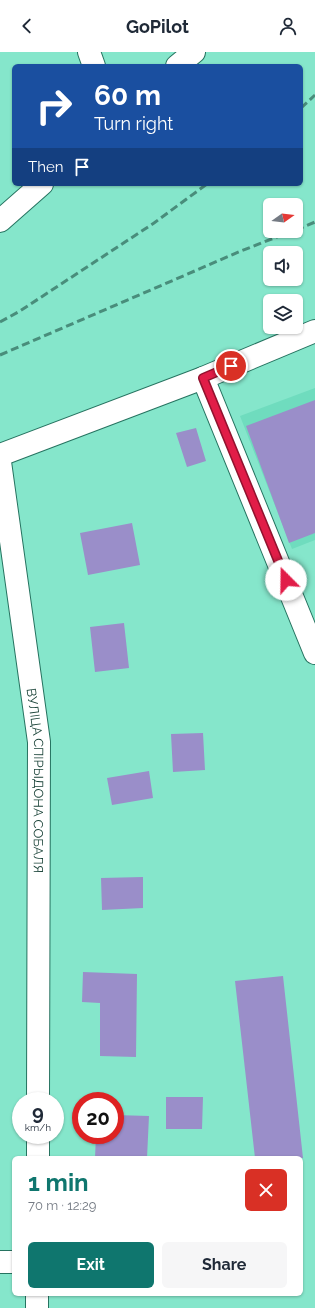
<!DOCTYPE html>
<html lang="en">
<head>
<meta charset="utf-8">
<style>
  :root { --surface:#fff; --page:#f6f6f7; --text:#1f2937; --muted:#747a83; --accent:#0f766e }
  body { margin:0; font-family:Raleway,sans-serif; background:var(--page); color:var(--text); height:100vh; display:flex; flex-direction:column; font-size:15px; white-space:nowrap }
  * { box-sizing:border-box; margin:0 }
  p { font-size:13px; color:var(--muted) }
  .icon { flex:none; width:22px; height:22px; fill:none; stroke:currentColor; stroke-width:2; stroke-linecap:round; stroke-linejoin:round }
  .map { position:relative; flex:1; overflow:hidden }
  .details { position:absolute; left:12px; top:1104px; width:291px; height:140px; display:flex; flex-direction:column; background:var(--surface); border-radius:6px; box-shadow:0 1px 3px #0004 }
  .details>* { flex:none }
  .hud { position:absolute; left:12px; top:12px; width:291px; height:122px; border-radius:6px; box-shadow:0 1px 3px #0004; background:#1a4fa0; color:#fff; overflow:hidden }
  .needle { width:26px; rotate:76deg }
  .tools { position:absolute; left:263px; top:146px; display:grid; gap:8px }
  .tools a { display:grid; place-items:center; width:40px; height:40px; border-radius:6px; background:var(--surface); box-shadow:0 1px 3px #0004; font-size:20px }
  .speed { position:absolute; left:12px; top:1040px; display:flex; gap:8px; font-size:20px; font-weight:700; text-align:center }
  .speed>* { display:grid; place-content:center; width:52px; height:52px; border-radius:50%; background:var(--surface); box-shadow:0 1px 3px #0004; line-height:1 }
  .speed small { font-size:10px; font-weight:400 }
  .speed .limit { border:6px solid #d22; background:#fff; color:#111 }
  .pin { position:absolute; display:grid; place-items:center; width:34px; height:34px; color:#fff; margin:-17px; border:2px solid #fff; border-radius:50%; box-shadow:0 1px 4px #0007 }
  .me { position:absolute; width:44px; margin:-22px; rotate:338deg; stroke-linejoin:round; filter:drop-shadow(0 0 3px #0008) }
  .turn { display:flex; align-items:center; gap:14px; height:84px; padding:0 16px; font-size:18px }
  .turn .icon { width:52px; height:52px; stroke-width:2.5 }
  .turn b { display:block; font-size:28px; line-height:34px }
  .then { display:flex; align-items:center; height:38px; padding:0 16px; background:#0003; gap:8px; font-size:15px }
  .round { display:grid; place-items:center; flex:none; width:42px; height:42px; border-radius:6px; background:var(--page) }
  .overview { display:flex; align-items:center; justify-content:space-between; height:68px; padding:0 16px }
  h1 { font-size:24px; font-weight:700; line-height:30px; color:var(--accent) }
  .action { display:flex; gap:8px; margin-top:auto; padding:8px 16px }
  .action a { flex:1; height:46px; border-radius:6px; background:var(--accent); color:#fff; font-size:16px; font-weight:700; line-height:46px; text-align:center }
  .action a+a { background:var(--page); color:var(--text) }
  header { display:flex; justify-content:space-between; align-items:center; height:52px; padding:0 16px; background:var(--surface); font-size:18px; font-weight:700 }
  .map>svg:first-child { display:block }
  .built { fill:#6fdcbe }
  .building { fill:#9a8ec9 }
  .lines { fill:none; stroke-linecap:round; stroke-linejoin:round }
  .minor-casing { stroke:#267360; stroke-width:24 }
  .minor { stroke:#fff; stroke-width:22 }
  .rail { stroke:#498d7b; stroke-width:3; stroke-dasharray:8 4; stroke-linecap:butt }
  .route-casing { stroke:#92132f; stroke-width:10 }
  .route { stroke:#e11d48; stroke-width:7 }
  .labels { text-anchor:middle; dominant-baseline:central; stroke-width:3; stroke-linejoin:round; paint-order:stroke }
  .street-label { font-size:13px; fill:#143e33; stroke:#92f4d8 }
</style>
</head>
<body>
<header><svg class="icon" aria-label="back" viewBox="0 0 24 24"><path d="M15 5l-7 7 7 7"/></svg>GoPilot<svg class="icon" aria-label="person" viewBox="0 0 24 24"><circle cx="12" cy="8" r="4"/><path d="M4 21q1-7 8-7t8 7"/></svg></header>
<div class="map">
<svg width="315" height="1256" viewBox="0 0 315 1256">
  <rect width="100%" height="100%" fill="#85e6cb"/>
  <path class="built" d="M315,336V488L292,497L240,364Z"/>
  <path class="building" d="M315,348V481L289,491L246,374Z
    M196,376L206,409L187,415L176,381Z
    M132,471L140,513L88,523L80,481Z
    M124,571L129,616L95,620L90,575Z
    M203,681L205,718L173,720L171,682Z
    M149,719L153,746L112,753L107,726Z
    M143,825V856L102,858L101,826Z
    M83,920L137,922L136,1005L100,1004V951L82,950Z
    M283,924L303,1106H255L235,929Z
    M166,1045H203L202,1077H166Z
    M115,1063L149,1064L147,1106H95L96,1083H115Z"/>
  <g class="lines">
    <defs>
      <g id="minor">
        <path d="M89,0L94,14"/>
        <path d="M177,14L194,0"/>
        <path d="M0,169L42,132"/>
        <path d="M203,326L315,601"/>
        <path d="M0,403L203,326L315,279"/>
        <path id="s1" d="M0,410L39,690L38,1049"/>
        <path d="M38,1106V1083"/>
        <path d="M0,1210H14"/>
        <path d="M37,1256V1242"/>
      </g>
    </defs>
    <use href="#minor" class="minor-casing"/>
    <use href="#minor" class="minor"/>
    <path class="rail" d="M301,56L315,43
      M296,178L315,170
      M0,270L20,259L154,171L207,132
      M0,303L241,199L292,179"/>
  </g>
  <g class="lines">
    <defs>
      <path id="route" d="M231,314L203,326L286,528"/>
    </defs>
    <use href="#route" class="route-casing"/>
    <use href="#route" class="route"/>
  </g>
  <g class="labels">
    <g class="street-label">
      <text stroke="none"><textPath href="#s1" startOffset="321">ВУЛІЦА СПІРЫДОНА СОБАЛЯ</textPath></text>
    </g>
  </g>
</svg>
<div class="tools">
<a><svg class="needle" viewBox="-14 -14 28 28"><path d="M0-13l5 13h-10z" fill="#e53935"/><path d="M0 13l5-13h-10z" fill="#747a83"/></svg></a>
<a><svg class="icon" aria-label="sound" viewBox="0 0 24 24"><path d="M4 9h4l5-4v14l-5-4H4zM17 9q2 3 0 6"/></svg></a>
<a><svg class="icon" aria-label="layers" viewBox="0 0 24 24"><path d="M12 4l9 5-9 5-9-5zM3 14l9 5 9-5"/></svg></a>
</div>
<div class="speed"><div>9<small>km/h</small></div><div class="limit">20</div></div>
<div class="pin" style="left:231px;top:314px;background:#d93025"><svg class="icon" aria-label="arrive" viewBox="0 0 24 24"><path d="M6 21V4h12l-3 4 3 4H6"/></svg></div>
<svg class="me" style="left:286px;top:528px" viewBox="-20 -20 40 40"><circle r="19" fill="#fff"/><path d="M0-13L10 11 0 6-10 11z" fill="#e11d48"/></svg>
<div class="hud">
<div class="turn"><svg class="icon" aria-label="right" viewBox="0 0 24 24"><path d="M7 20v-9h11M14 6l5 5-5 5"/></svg><div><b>60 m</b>Turn right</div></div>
<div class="then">Then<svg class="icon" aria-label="arrive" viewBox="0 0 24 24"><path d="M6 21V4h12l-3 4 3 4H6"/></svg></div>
</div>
<section class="details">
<div class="overview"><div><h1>1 min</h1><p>70 m · 12:29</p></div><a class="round" style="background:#d93025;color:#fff"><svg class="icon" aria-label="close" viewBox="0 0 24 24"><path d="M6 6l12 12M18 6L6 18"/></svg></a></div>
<div class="action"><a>Exit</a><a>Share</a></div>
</section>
</div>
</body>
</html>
